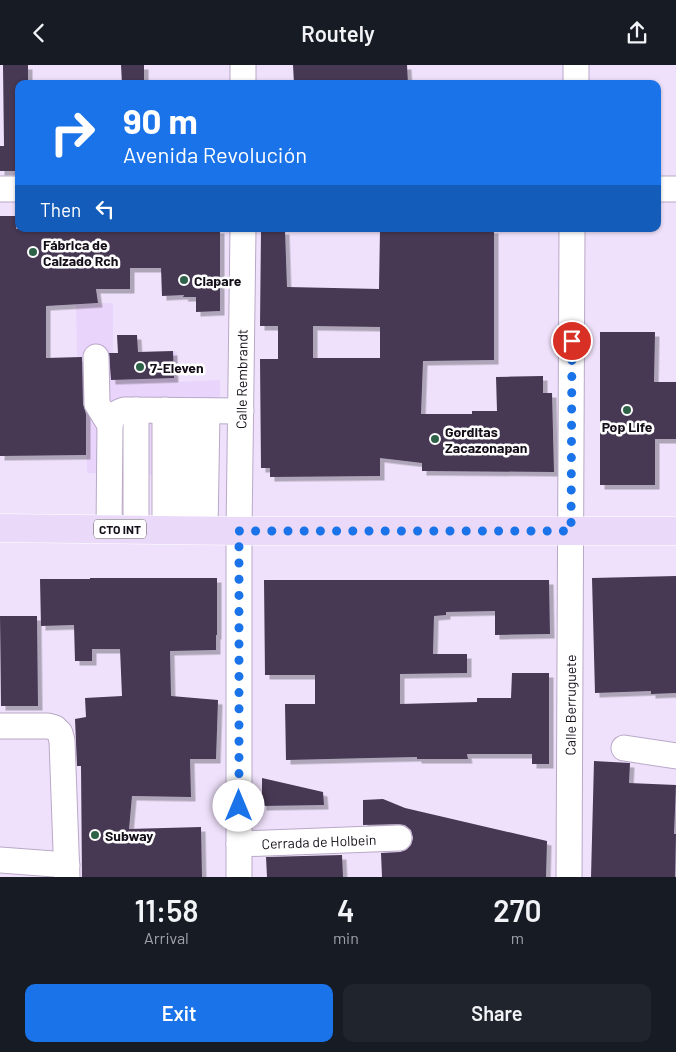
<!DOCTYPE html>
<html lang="en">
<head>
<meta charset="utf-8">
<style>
  :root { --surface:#171b24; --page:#20242c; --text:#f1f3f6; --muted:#9ea1a6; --accent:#1a73e8 }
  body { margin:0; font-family:Barlow,sans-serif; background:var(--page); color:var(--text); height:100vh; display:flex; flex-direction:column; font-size:19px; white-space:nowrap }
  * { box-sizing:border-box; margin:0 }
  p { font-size:16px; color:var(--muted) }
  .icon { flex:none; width:28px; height:28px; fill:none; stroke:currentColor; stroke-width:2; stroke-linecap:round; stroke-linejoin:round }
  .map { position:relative; height:812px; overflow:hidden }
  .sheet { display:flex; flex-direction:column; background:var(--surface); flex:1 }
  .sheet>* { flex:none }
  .hud { position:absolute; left:15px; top:15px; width:646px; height:152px; border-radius:10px; box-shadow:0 1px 4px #0004; background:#1a73e8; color:#fff; overflow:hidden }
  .pin { position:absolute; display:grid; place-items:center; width:42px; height:42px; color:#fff; margin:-21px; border:2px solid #fff; border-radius:50%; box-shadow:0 1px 5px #0007 }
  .me { position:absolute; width:55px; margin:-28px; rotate:0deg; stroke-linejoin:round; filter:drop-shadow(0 0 4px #0008) }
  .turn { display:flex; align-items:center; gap:18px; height:105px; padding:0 25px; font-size:22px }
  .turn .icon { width:65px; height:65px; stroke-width:2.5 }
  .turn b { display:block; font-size:35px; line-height:42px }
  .then { display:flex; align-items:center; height:48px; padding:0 25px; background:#0003; gap:10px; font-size:19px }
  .eta { display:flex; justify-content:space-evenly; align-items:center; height:85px; text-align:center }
  .eta b { font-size:30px; font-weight:600; line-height:35px }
  .button { display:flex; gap:10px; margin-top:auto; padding:10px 25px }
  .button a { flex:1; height:58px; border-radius:10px; background:var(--accent); color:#fff; font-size:20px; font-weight:600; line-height:58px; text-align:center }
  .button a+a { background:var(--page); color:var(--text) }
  header { display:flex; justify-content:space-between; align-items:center; height:65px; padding:0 25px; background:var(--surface); font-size:22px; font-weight:600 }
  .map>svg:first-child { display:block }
  .built { fill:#e9d4fb }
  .building { fill:#463852; fill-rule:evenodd; filter:url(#shadow) }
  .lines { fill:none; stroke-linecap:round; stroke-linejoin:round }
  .minor-casing { stroke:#b9a8c7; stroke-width:27 }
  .major-casing { stroke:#fff; stroke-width:29 }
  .minor { stroke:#fff; stroke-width:25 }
  .major { stroke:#ead9f8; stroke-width:28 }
  .route { stroke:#1a73e8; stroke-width:9; stroke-dasharray:0 16.2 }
  .poi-dot { fill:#2e6248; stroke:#fff; stroke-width:2 }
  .labels { text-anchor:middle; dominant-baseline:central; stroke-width:5; stroke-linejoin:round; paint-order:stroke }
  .shield { fill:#fff; stroke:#5a565d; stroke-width:1 }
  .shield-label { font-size:12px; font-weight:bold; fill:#140e18 }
  .poi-label { font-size:14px; font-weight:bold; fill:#140e18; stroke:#fff; text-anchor:start }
  .street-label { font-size:14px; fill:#140e18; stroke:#fff }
</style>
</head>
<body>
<header><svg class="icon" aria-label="back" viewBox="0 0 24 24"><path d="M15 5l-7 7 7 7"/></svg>Routely<svg class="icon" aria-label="share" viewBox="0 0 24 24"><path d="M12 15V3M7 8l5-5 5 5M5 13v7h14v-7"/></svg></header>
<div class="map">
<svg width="676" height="812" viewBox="0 0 676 812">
  <defs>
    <filter id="shadow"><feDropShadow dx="4.5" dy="4.5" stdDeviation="0" flood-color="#0004"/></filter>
  </defs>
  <rect width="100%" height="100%" fill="#efe1fb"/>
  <path class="built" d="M113,238V288L177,286V317L220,315L219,412L87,408L86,292H77L76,239Z"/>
  <path class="building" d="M3,0H28V19H19V106H0V81H4Z
    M121,0H144V19H122Z
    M293,0H407L408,19H294Z
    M0,151H16V164H220V246L196,247V232H183L184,230L162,231L161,203H130V224H96L98,238L46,241V293L82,292L83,339L86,349V390L0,391Z
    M380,164H494V295L423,296L421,349H472V346H497L496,312L543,311V328H552L554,407L422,406V398L380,393V411L270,412V403H261L260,294H278V261H260L261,166L285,165L287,222L379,224ZM313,261L380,262V293H313Z
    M600,267H655L654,317H676V374H655V420H600Z
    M117,270H137L138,287L173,286L174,313L111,315L109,288H118Z
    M676,511V628L651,629V626L595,628L592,513Z
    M90,513H217V570H216V585L170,586L171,631L218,635L216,694H190L191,732L132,731L129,764L201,762L202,812H82L81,701H77L75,654L86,652L85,633L122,631L120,584H92V596H75L74,560L41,561L40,514H90Z
    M264,515H549L550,569L495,570V546L446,547V550L434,551L433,589H467V608L400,609V639L477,637V633H511L512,608H549V699H532V689H467L468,694H417V692L370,693L286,695L285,639H315V610H265Z
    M0,551H37L38,641H1Z
    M594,696L630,698L629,718L676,720L674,769H676L675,812H591Z
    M262,713L323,727L324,740L262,741Z
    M383,734L405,743L547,776L546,812H382L381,788L400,787L406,785L411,780L413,773L411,765L405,760L398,759L363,760V735Z
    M342,790L343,812H267L266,792Z"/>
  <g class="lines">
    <defs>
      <g id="minor">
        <path d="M243,19V0"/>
        <path d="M576,19V0"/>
        <path d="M0,124H19"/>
        <path d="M658,124H676"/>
        <path d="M96,292L97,339L110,360"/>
        <path d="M109,464L110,360C112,351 115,348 124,345L241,346"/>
        <path d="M136,464V345"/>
        <path d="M165,465V345"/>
        <path d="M183,465V346"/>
        <path d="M205,465L207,346"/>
        <path d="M0,661H48L55,663L60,668L62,676L67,812"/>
        <path d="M624,683L676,691"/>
        <path id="s1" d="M239,779L399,773"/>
        <path d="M0,795L67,800"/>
        <path id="s2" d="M239,812V466L243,164"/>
        <path id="s3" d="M569,812L572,164"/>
      </g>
      <path id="major" d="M0,463L239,466H676"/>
    </defs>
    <use href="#minor" class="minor-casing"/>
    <use href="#major" class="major-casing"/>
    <use href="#minor" class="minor"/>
    <use href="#major" class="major"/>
  </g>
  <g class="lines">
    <path class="route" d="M239,741V466H571L572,276"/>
  </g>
  <g class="poi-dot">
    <circle cx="33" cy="187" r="5"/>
    <circle cx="184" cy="215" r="5"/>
    <circle cx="140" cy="302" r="5"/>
    <circle cx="627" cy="345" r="5"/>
    <circle cx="435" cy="374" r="5"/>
    <circle cx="95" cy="770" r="5"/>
  </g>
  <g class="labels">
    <rect class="shield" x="94" y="454.5" width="52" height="19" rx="4"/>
    <g class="shield-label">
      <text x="120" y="464">CTO INT</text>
    </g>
    <g class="poi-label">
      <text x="43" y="179">Fábrica de<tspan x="43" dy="16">Calzado Rch</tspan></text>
      <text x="194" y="215">Clapare</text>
      <text x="150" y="302">7-Eleven</text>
      <text x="627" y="361" text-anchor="middle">Pop Life</text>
      <text x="445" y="366">Gorditas<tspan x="445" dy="16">Zacazonapan</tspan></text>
      <text x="105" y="770">Subway</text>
    </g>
    <g class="street-label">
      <text stroke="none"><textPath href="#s2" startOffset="498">Calle Rembrandt</textPath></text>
      <text stroke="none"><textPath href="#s3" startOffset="172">Calle Berruguete</textPath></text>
      <text stroke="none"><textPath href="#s1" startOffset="80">Cerrada de Holbein</textPath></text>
    </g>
  </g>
</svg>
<div class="pin" style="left:572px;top:276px;background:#d93025"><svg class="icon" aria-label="arrive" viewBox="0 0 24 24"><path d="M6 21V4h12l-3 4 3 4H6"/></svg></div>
<svg class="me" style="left:239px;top:741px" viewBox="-20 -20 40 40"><circle r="19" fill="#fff"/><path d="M0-13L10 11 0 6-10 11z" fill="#1a73e8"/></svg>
<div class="hud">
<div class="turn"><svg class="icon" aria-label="right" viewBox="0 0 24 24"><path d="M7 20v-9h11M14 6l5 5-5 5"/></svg><div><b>90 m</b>Avenida Revolución</div></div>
<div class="then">Then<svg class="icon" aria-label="left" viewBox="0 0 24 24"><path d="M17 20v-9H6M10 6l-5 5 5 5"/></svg></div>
</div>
</div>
<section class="sheet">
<div class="eta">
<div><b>11:58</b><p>Arrival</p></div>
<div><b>4</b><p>min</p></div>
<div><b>270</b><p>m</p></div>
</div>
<div class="button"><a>Exit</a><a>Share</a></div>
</section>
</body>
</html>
